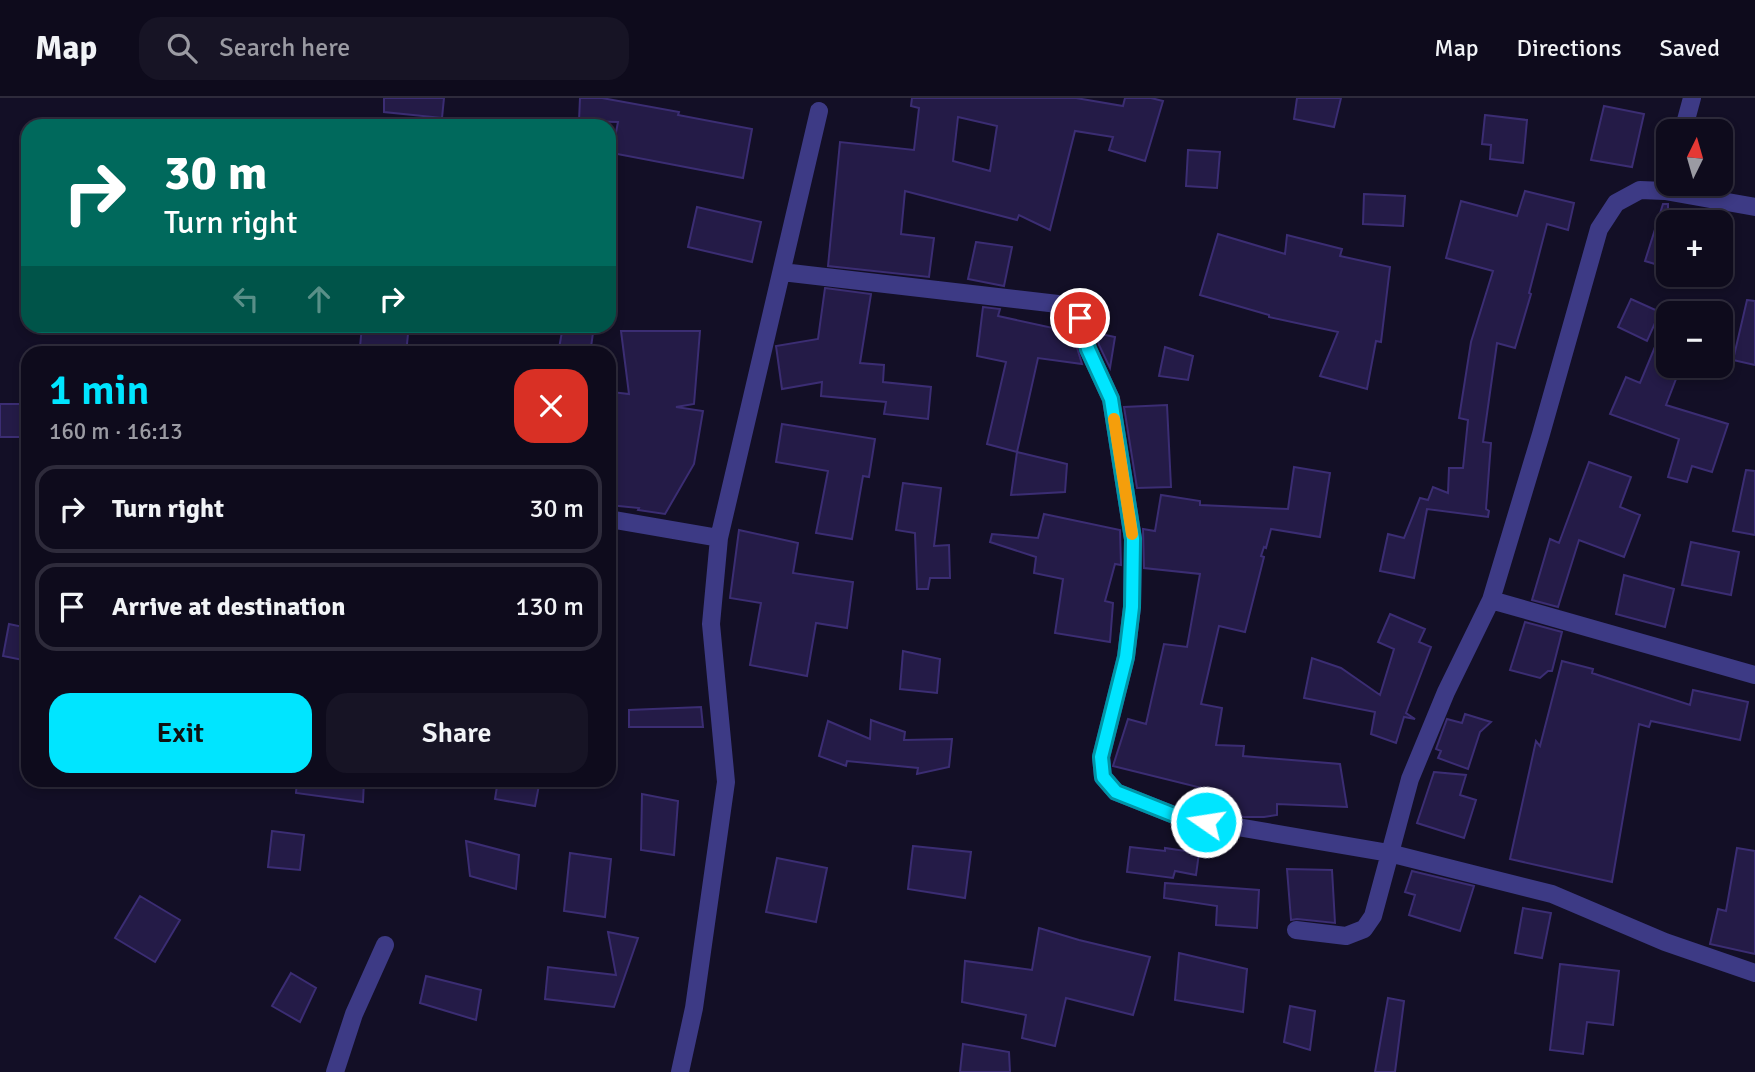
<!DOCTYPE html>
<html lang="en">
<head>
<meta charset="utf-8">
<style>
  :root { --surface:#0e0b1c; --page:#171425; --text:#f1f3f6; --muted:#9b9ba3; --line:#2e2b3b; --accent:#00e5ff }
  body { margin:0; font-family:Signika,sans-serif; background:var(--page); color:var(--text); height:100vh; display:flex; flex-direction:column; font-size:26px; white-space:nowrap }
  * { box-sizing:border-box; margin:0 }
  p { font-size:23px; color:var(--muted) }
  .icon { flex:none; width:38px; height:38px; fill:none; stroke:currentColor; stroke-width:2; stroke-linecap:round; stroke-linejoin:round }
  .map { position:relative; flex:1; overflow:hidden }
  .panel { position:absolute; left:21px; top:248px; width:595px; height:441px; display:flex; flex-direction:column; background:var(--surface); border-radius:21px; box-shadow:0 4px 10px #0003,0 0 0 2px var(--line) }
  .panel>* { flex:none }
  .banner { position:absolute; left:21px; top:21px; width:595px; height:214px; border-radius:21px; box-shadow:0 4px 10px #0003,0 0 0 2px var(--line); background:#00695c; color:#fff; overflow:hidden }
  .needle { width:46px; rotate:5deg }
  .tools { position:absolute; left:1656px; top:21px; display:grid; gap:14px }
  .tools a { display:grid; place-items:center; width:77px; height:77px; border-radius:14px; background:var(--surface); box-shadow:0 4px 10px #0003,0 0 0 2px var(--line); font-size:35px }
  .pin { position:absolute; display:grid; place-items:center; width:60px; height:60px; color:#fff; margin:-30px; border:4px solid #fff; border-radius:50%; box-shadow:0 2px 7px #0007 }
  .me { position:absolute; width:77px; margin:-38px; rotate:283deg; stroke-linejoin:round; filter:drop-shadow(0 0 5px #0008) }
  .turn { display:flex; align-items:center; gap:24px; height:147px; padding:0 28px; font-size:32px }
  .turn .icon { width:91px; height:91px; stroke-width:2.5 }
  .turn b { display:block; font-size:49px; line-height:60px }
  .lanes { display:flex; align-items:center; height:66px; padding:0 28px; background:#0003; justify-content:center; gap:35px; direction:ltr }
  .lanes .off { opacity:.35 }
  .round { display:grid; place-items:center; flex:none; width:74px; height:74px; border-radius:21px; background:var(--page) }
  .head { display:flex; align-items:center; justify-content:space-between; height:119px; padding:0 28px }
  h1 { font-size:42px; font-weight:600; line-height:52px; color:var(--accent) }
  .cta { display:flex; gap:14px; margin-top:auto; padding:14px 28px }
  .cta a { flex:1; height:80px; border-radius:21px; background:var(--accent); color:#111; font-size:28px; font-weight:600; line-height:80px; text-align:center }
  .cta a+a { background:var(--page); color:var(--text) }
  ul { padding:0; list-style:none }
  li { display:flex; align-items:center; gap:21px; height:88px; margin:0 14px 10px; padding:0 14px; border:4px solid var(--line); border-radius:21px }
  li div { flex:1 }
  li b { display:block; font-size:26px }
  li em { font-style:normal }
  header { display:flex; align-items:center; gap:42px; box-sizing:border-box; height:98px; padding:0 35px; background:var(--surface); border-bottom:2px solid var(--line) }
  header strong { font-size:33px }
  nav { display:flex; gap:38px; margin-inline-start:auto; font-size:24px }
  .search { width:490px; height:63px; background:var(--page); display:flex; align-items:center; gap:18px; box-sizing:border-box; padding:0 24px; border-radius:21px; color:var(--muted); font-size:26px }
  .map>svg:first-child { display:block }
  .building { fill:#241b47; stroke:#3b2d73; stroke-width:2; fill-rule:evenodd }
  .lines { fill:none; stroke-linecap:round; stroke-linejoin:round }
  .minor { stroke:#3d3a85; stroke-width:18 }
  .route-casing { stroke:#0095a6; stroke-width:18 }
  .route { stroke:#00e5ff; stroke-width:12 }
  .slow { stroke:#f59e0b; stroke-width:12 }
</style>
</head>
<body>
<header>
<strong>Map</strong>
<div class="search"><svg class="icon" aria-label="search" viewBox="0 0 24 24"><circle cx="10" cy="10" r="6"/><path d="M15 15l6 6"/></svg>Search here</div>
<nav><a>Map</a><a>Directions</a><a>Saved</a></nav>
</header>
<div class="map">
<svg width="1755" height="974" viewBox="0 0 1755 974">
  <rect width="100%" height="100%" fill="#130f26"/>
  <path class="building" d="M384,0H444L442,20L384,14Z
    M580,0H602L679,14L678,17L752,31L743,80L612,55L618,24L579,23Z
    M912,0H1076L1123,8L1125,0H1151L1163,3L1145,63L1109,52L1113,39L1075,33L1050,132L1019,117L1017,122L905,93L901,136L934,140L929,179L828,168L840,44L914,52L919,10L911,8ZM958,19L997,28L990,73L953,63Z
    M1297,0H1341L1334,29L1294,21Z
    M1604,8L1644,16L1632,69L1591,62Z
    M1485,17L1527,22L1523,65L1490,61L1491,47L1482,46Z
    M1188,52L1220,54L1217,90L1186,88Z
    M1525,93L1574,105L1568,132L1547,126L1529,195L1531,196L1515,250L1497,245L1483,344L1491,345L1486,411L1489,413L1488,419L1427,411L1414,480L1380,473L1388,436L1404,440L1420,400L1428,402L1433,389L1448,395L1449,370H1463L1468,322L1459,320L1471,244L1493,173L1446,160L1461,103L1517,118Z
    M1364,96L1405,98L1403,128L1363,126Z
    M1663,106H1668V170L1645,163Z
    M697,109L761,124L752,164L688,149Z
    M1218,136L1285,156L1287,137L1342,151L1340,158L1390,169L1381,244L1376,243L1367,291L1320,278L1338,234L1269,219V217L1200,197Z
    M976,144L1012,149L1004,188L968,181Z
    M825,190L871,196L860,265L884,267L883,284L931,289L928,321L884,316L886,304L821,298L822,284L782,291L776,248L818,241Z
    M1631,201L1660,214L1647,243L1618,229Z
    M1747,202L1755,203V267L1733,262Z
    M983,209L1000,211L998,218L1062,232V228L1071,230L1082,266L1038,260L1017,354L987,346L1006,264L977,258Z
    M1667,220L1668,268H1681L1666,307L1728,326L1712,374L1692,368L1687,384L1668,379L1679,341L1610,316L1626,279L1640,285Z
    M362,228L408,236L406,256H384L360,249Z
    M563,228H594L590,256H558Z
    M621,233H700L694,306L676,309L703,313L694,366L665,416L638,412L639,410L609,407V317L612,294L629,296Z
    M1096,235L1115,239L1110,270L1099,247Z
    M1165,249L1193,258L1188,282L1159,278Z
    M0,306H26L24,339H0Z
    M1167,307L1171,389L1137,390L1124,309Z
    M782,326L875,341L869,379L863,378L852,441L816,435L828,373L776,364Z
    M1017,354L1067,366L1065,394L1011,397Z
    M1589,364L1631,379L1620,409L1640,417L1624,459L1579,442L1558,509L1532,502L1550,441L1559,445Z
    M1294,369L1330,375L1320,439L1271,431L1266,450L1264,449L1261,458L1264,459L1245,534L1219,528L1201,606L1222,610L1216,647L1244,648L1243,658L1340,666L1347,709L1277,706V717L1264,719H1244L1217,714L1210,692L1113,668L1128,621L1146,626L1164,546L1187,549L1200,476L1144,470L1143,431L1155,433L1161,397L1200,403V407L1288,411Z
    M1746,372L1755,373V437L1733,433Z
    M903,385L941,390L934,448L949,447L950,480H930L928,491H917L915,435L896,432Z
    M1044,416L1120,432L1121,467L1115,466L1105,503L1113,505L1110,544L1055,535L1063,481L1034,475L1036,459L990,444L992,436L1038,440Z
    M739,432L798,445L793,475L853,484L847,530L816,525L807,578L750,567L761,505L730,500Z
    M1691,444L1739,454L1731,497L1682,487Z
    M1624,477L1674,491L1665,529L1616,516Z
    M1390,516L1425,531L1419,544L1431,549L1406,615L1415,621L1404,619L1396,645L1371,636L1375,614L1304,600L1312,560L1341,570L1380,597L1394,551L1378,544Z
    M1525,524L1562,534L1552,573H1548L1540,580L1510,572Z
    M9,526L28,530V563L3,558Z
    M903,553L940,561L937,595L900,591Z
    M1562,563L1593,571L1592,575L1690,607L1693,592L1748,604L1740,642L1651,623L1649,629L1639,626L1612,784L1510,761L1536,643L1540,648Z
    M701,609L703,629H629V612Z
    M1465,616L1491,624L1480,634L1468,671L1438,660L1441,653L1436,651L1447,621L1462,625Z
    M871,622L905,634L904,642L952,641L949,669L917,676L918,670L847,663L846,668L819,658L828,623L870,641Z
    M1434,674L1466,677L1460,697L1476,702L1464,740L1417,725Z
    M297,682H364L363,704L296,695Z
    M498,682H540L535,708L495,701Z
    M642,696L678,703L674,757L641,752Z
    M272,733L304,737L300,772L268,769Z
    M466,743L519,757L516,791L470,778Z
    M913,748L971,754L965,800L908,791Z
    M1130,749L1165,753V750L1199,755L1196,777L1175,773L1173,780L1127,774Z
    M1737,750L1755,753V856L1710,846L1718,811L1726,813Z
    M570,755L611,761L605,819L564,813Z
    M777,760L827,770L816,824L766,814Z
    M1287,771L1332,772L1335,825L1297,821L1291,822Z
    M1412,773L1474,788L1460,833L1409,817L1415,797L1405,794Z
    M1165,785L1259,792L1257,830L1216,827L1217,808L1164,800Z
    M140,798L180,822L155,864L115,840Z
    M1523,810L1551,815L1542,860L1515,855Z
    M1039,830L1079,842L1150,859L1133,917L1066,900L1055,948L1022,940L1026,917L962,904L965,863L1032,872Z
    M608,834L638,840L614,909L545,901L548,869L616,877Z
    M1179,855L1247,871L1243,914L1175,902Z
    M1560,866L1619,873L1613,927L1587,924L1583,956L1550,952Z
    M291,875L316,890L300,924L272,908Z
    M426,878L481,892L476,922L420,905Z
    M1388,900L1404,903L1395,974H1375Z
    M1290,908L1315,913L1310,952L1284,944Z
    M963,946L1009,954L1010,974H960Z"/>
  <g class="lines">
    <path class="minor" d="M1683,33L1692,0
      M782,174L1058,206L1080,220L1088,251L1111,301L1133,441L1132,509L1126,559L1101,659L1103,679L1116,694L1179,719L1389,755L1552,796L1665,844L1755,875
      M609,421L719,440
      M1491,502L1755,577
      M1296,832L1346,838L1364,831L1373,818L1410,681L1446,594L1491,502L1541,336L1599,131L1616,105L1640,92L1665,93L1755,109
      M335,974L354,916L385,847
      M680,974L694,910L726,684L711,526L719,440L819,13"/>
  </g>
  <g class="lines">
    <defs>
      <path id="route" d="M1080,220L1088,251L1111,301L1133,441L1132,509L1126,559L1101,659L1103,679L1116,694L1179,719L1206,724"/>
    </defs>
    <use href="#route" class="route-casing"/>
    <use href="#route" class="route"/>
    <path class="slow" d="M1114,321L1132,436"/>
  </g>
</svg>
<div class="tools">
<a><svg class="needle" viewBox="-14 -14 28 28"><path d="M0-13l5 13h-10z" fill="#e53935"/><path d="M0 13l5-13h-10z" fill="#9b9ba3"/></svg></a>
<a>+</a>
<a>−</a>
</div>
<div class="pin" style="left:1080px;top:220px;background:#d93025"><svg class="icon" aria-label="arrive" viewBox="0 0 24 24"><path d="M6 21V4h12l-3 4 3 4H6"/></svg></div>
<svg class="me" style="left:1206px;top:724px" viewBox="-20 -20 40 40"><circle r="17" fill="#00e5ff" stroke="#fff" stroke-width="3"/><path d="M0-11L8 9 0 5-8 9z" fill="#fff"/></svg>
<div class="banner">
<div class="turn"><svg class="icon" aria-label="right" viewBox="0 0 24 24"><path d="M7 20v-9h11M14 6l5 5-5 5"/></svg><div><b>30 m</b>Turn right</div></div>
<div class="lanes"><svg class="icon off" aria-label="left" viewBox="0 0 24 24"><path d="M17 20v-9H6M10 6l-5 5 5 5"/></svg><svg class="icon off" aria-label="ahead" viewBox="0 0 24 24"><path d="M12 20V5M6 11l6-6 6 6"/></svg><svg class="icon" aria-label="right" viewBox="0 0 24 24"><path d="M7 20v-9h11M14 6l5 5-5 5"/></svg></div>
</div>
<section class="panel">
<div class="head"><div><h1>1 min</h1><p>160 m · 16:13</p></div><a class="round" style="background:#d93025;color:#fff"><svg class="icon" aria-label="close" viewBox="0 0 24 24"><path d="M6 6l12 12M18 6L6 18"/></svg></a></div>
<ul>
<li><svg class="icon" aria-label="right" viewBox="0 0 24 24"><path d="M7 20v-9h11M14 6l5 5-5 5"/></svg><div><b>Turn right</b></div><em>30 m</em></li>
<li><svg class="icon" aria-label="arrive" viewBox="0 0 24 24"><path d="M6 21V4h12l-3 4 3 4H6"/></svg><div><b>Arrive at destination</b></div><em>130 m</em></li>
</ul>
<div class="cta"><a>Exit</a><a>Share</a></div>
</section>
</div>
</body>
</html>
